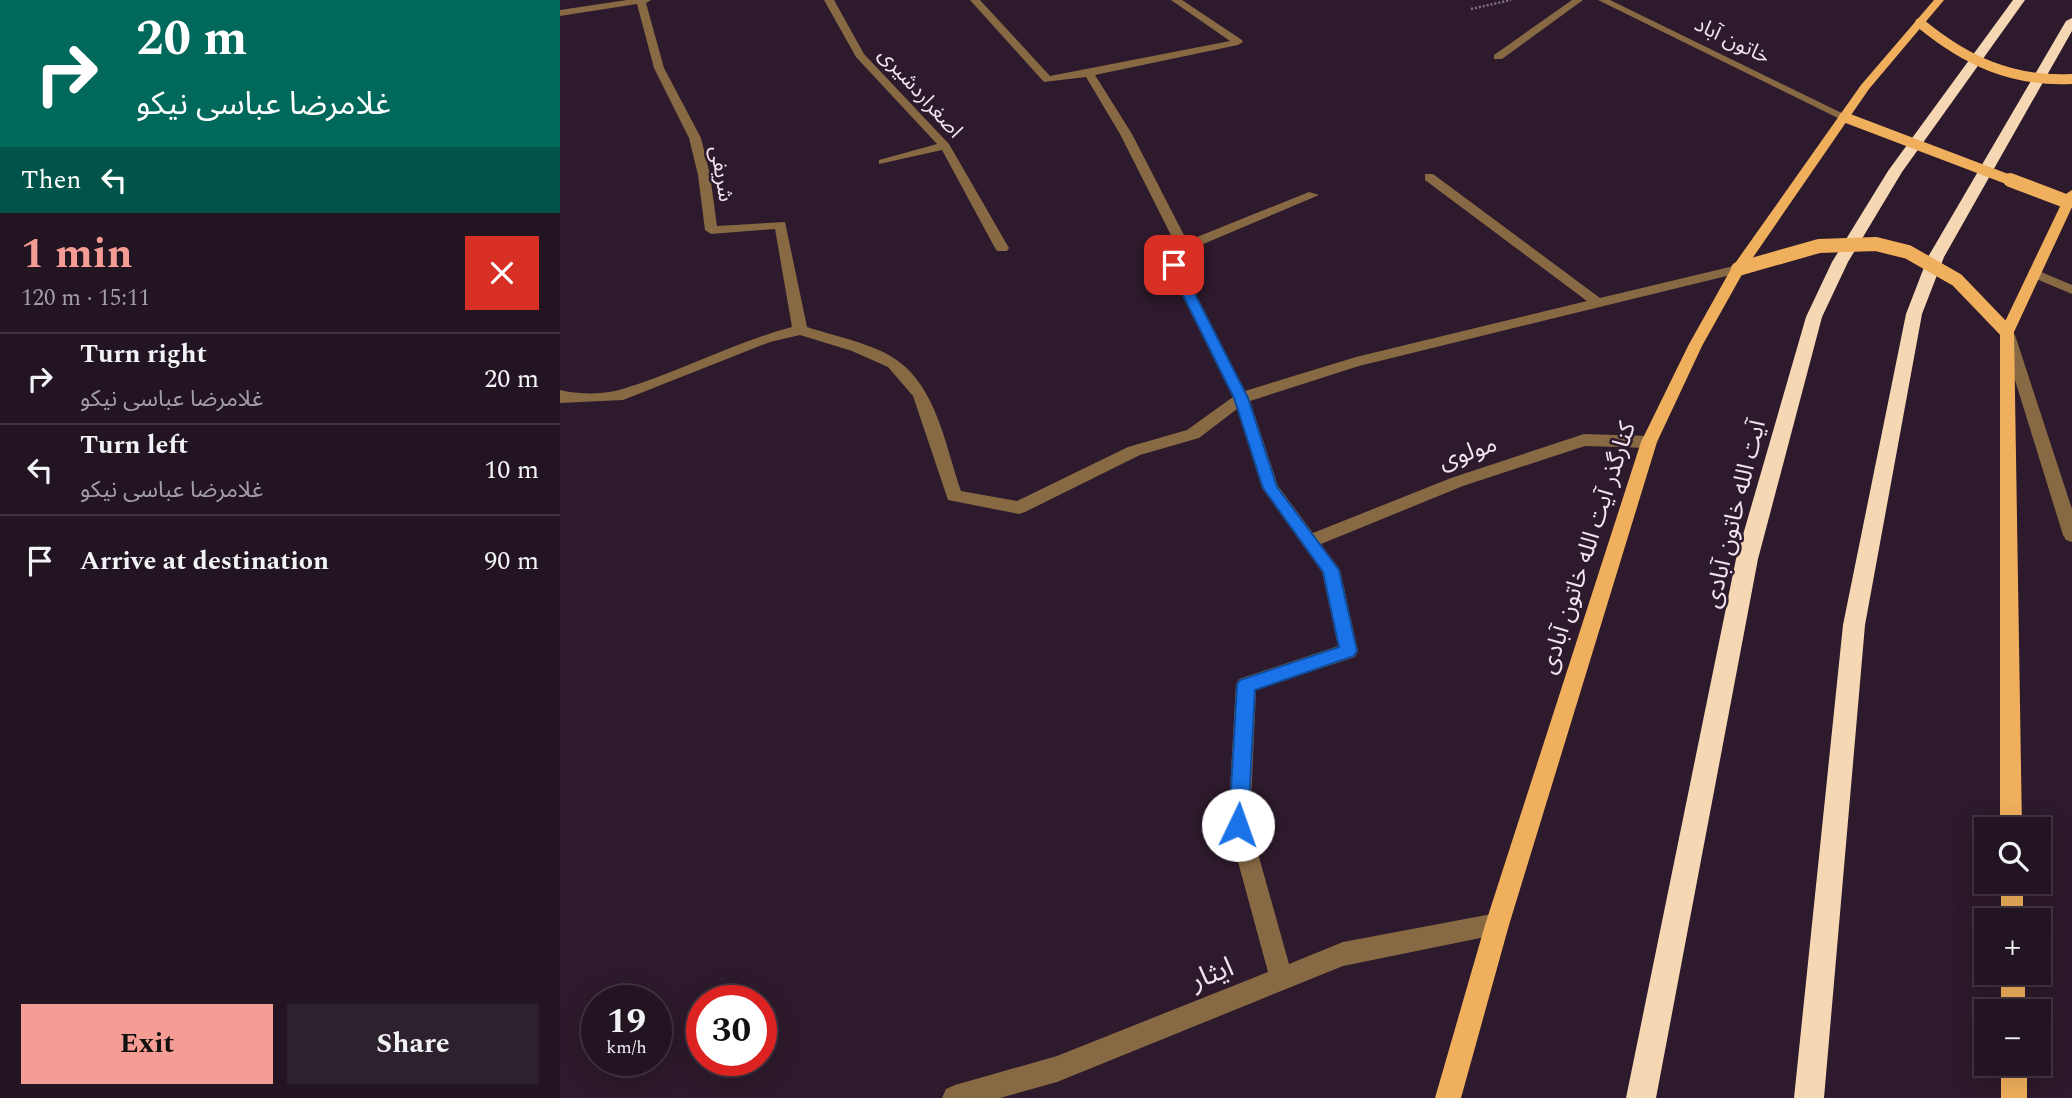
<!DOCTYPE html>
<html lang="en">
<head>
<meta charset="utf-8">
<style>
  :root { --surface:#221421; --page:#2e212e; --text:#f1f3f6; --muted:#a29ea5; --line:#3f333f; --accent:#f59c95 }
  body { margin:0; font-family:Spectral,"Noto Sans Arabic",serif; background:var(--page); color:var(--text); height:100vh; display:flex; flex-direction:column; font-size:26px; white-space:nowrap }
  * { box-sizing:border-box; margin:0 }
  p { font-size:23px; color:var(--muted) }
  .icon { flex:none; width:38px; height:38px; fill:none; stroke:currentColor; stroke-width:2; stroke-linecap:round; stroke-linejoin:round }
  .map { position:relative; flex:1; overflow:hidden }
  .panel { display:flex; flex-direction:column; background:var(--surface); width:560px }
  .panel>* { flex:none }
  .hud { background:#00695c; color:#fff; overflow:hidden }
  .controls { position:absolute; left:1414px; top:817px; display:grid; gap:14px }
  .controls a { display:grid; place-items:center; width:77px; height:77px; border-radius:0px; background:var(--surface); box-shadow:0 7px 28px #0002,0 0 0 2px var(--line); font-size:35px }
  .speed { position:absolute; left:21px; top:985px; display:flex; gap:14px; font-size:35px; font-weight:700; text-align:center }
  .speed>* { display:grid; place-content:center; width:91px; height:91px; border-radius:50%; background:var(--surface); box-shadow:0 7px 28px #0002,0 0 0 2px var(--line); line-height:1 }
  .speed small { font-size:18px; font-weight:400 }
  .speed .limit { border:10px solid #d22; background:#fff; color:#111 }
  .pin { position:absolute; display:grid; place-items:center; width:60px; height:60px; color:#fff; margin:-30px; border-radius:14px; box-shadow:0 4px 10px #0006 }
  .me { position:absolute; width:77px; margin:-38px; rotate:3deg; stroke-linejoin:round; filter:drop-shadow(0 0 5px #0008) }
  .turn { display:flex; align-items:center; gap:24px; height:147px; padding:0 21px; font-size:32px }
  .turn .icon { width:91px; height:91px; stroke-width:2.5 }
  .turn b { display:block; font-size:49px; line-height:60px }
  .then { display:flex; align-items:center; height:66px; padding:0 21px; background:#0003; gap:14px; font-size:26px }
  .round { display:grid; place-items:center; flex:none; width:74px; height:74px; border-radius:0px; background:var(--page) }
  .headline { display:flex; align-items:center; justify-content:space-between; height:119px; padding:0 21px }
  h1 { font-size:42px; font-weight:700; line-height:52px; color:var(--accent) }
  .primary-button { display:flex; gap:14px; margin-top:auto; padding:14px 21px }
  .primary-button a { flex:1; height:80px; border-radius:0px; background:var(--accent); color:#111; font-size:28px; font-weight:700; line-height:80px; text-align:center }
  .primary-button a+a { background:var(--page); color:var(--text) }
  ul { padding:0; list-style:none }
  li { display:flex; align-items:center; gap:21px; height:91px; padding:0 21px; border-top:2px solid var(--line) }
  li div { flex:1 }
  li b { display:block; font-size:26px }
  li em { font-style:normal }
  main { display:flex; flex:1; min-height:0 }
  .map>svg:first-child { display:block }
  .lines { fill:none; stroke-linecap:round; stroke-linejoin:round }
  .path { stroke:#827281; stroke-width:2.5; stroke-dasharray:2 2; stroke-linecap:butt }
  .minor { fill:#876943; fill-rule:evenodd }
  .major { fill:#f0af5c; fill-rule:evenodd }
  .highway { fill:#f6d7b3; fill-rule:evenodd }
  .major-bridge-far1 { stroke:#f0af5c; stroke-width:10 }
  .major-bridge { stroke:#f0af5c; stroke-width:14 }
  .route { fill:#1a73e8; stroke:#114b97; stroke-width:2 }
  .labels { text-anchor:middle; dominant-baseline:central; stroke-width:5; stroke-linejoin:round; paint-order:stroke }
  .far-street-label { font-size:21px; fill:#f1e4f0; stroke:#2d1a2c }
  .street-label { font-size:24px; fill:#f1e4f0; stroke:#2d1a2c }
  .near-street-label { font-size:28px; fill:#f1e4f0; stroke:#2d1a2c }
</style>
</head>
<body>
<main>
<section class="panel">
<div class="hud">
<div class="turn"><svg class="icon" aria-label="right" viewBox="0 0 24 24"><path d="M7 20v-9h11M14 6l5 5-5 5"/></svg><div><b>20 m</b>غلامرضا عباسی نیکو</div></div>
<div class="then">Then<svg class="icon" aria-label="left" viewBox="0 0 24 24"><path d="M17 20v-9H6M10 6l-5 5 5 5"/></svg></div>
</div>
<div class="headline"><div><h1>1 min</h1><p>120 m · 15:11</p></div><a class="round" style="background:#d93025;color:#fff"><svg class="icon" aria-label="close" viewBox="0 0 24 24"><path d="M6 6l12 12M18 6L6 18"/></svg></a></div>
<ul>
<li><svg class="icon" aria-label="right" viewBox="0 0 24 24"><path d="M7 20v-9h11M14 6l5 5-5 5"/></svg><div><b>Turn right</b><p>غلامرضا عباسی نیکو</p></div><em>20 m</em></li>
<li><svg class="icon" aria-label="left" viewBox="0 0 24 24"><path d="M17 20v-9H6M10 6l-5 5 5 5"/></svg><div><b>Turn left</b><p>غلامرضا عباسی نیکو</p></div><em>10 m</em></li>
<li><svg class="icon" aria-label="arrive" viewBox="0 0 24 24"><path d="M6 21V4h12l-3 4 3 4H6"/></svg><div><b>Arrive at destination</b></div><em>90 m</em></li>
</ul>
<div class="primary-button"><a>Exit</a><a>Share</a></div>
</section>
<div class="map">
<svg width="1512" height="1098" viewBox="0 0 1512 1098">
  <rect width="100%" height="100%" fill="#2d1a2c"/>
  <g class="lines">
    <path class="path" d="M911,9L951,0"/>
    <path class="minor" d="M67,0H91L86,3L104,68L141,138L150,175L157,226L225,222L247,327C274,336 316,344 338,361C377,389 386,448 401,491L457,501L568,447L627,430L673,397L607,265L617,247L560,134L526,77L484,82L410,0H420L490,76L670,41L611,0H622L682,40L683,42L678,45L535,75L572,134L627,241L749,192L759,195L629,250L621,265L685,391L796,357L1027,301L865,180V174H873L1040,298L1178,265L1183,266V272L799,366L690,401L718,486L753,533L891,478L1024,434L1089,436L1097,442L1089,448L1025,446L903,486L761,544L780,570L798,651L795,657L696,690L690,825L729,964L783,942L937,913L945,917L949,925L945,933L783,966L497,1082L440,1098H382L386,1089L395,1085L497,1056L708,972L668,825L676,685L679,679L778,646L762,572L702,488L677,409L639,438L580,455L465,512L459,514L388,500L353,396L328,367L292,351L240,335L210,342L63,400L0,403V390C16,394 41,395 59,390C118,373 172,343 232,327L215,229L151,234L145,230L138,175L129,138L94,68L77,4L0,16V10Z
      M264,0H274L304,54L389,144L449,248L447,251H437L435,248L382,150L319,164V160L377,144L296,57Z
      M1012,0H1023L942,59H934V55Z
      M1038,0H1050L1290,117L1280,119Z
      M1474,269L1512,285V294L1469,276V270Z
      M1448,330L1455,335L1512,509V542L1506,540L1503,535L1441,335Z"/>
    <path class="major" d="M1374,0H1384L1309,89L1185,269L1142,346L1097,442L949,925L901,1098H875L925,925L1081,442L1128,346L1171,269L1301,85Z
      M1512,190V207L1454,332L1462,830H1440V332L1506,194Z
      M1441,882H1463V920H1441Z
      M1441,973H1465V1012H1441Z
      M1441,1064H1467V1098H1441Z"/>
    <path class="highway" d="M1453,0H1465L1342,172L1288,262L1262,317L1198,559L1096,1098H1066L1176,559L1246,317L1272,262L1328,171Z
      M1512,18V31L1384,257L1362,314L1305,625L1264,1098H1234L1283,625L1346,314L1368,257L1506,21Z"/>
    <path class="major-bridge-far1" d="M1360,23C1406,61 1452,82 1512,79
      M1284,117L1455,182"/>
    <path class="major-bridge" d="M1450,180L1508,202
      M1178,269L1259,246L1316,244L1348,252L1397,280L1447,332"/>
  </g>
  <path class="route" d="M614,261L620,265L688,398L717,487L779,570L797,651L794,656L695,690L688,825L685,832L678,834L672,832L669,825L677,685L680,680L779,647L763,572L703,488L674,398L608,265Z"/>
  <g class="labels">
    <g class="far-street-label">
      <text transform="translate(1172 41) rotate(26)">خاتون آباد</text>
      <text transform="translate(360 93) rotate(48)">اصغراردشیری</text>
      <text transform="translate(161 174) rotate(80)">شریفی</text>
    </g>
    <g class="street-label">
      <text transform="translate(908 453) rotate(-19)">مولوی</text>
      <text transform="translate(1175 514) rotate(-76)">آیت الله خاتون آبادی</text>
      <text transform="translate(1028 548) rotate(-72)">کنارگذر آیت الله خاتون آبادی</text>
    </g>
    <g class="near-street-label">
      <text transform="translate(652 974) rotate(-22)">ایثار</text>
    </g>
  </g>
</svg>
<div class="controls">
<a><svg class="icon" aria-label="search" viewBox="0 0 24 24"><circle cx="10" cy="10" r="6"/><path d="M15 15l6 6"/></svg></a>
<a>+</a>
<a>−</a>
</div>
<div class="speed"><div>19<small>km/h</small></div><div class="limit">30</div></div>
<div class="pin" style="left:614px;top:265px;background:#d93025"><svg class="icon" aria-label="arrive" viewBox="0 0 24 24"><path d="M6 21V4h12l-3 4 3 4H6"/></svg></div>
<svg class="me" style="left:678px;top:825px" viewBox="-20 -20 40 40"><circle r="19" fill="#fff"/><path d="M0-13L10 11 0 6-10 11z" fill="#1a73e8"/></svg>
</div>
</main>
</body>
</html>
